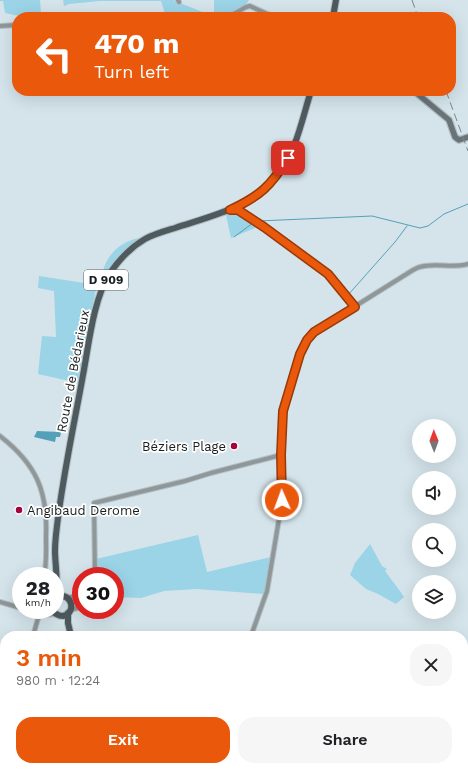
<!DOCTYPE html>
<html lang="en">
<head>
<meta charset="utf-8">
<style>
  :root { --surface:#fff; --page:#f6f6f6; --text:#202124; --muted:#757577; --accent:#ea580c }
  body { margin:0; font-family:"Work Sans",sans-serif; background:var(--page); color:var(--text); height:100vh; display:flex; flex-direction:column; font-size:15px; white-space:nowrap }
  * { box-sizing:border-box; margin:0 }
  p { font-size:13px; color:var(--muted) }
  .icon { flex:none; width:22px; height:22px; fill:none; stroke:currentColor; stroke-width:2; stroke-linecap:round; stroke-linejoin:round }
  .map { position:relative; flex:1; overflow:hidden }
  .side { position:absolute; left:0px; top:631px; width:468px; height:140px; display:flex; flex-direction:column; background:var(--surface); border-radius:16px 16px 0 0; box-shadow:0 4px 16px #0002 }
  .side>* { flex:none }
  .top-card { position:absolute; left:12px; top:12px; width:444px; height:84px; border-radius:16px; box-shadow:0 4px 16px #0002; background:#ea580c; color:#fff; overflow:hidden }
  .needle { width:26px; rotate:359deg }
  .buttons { position:absolute; left:412px; top:419px; display:grid; gap:8px }
  .buttons a { display:grid; place-items:center; width:44px; height:44px; border-radius:50%; background:var(--surface); box-shadow:0 4px 16px #0002; font-size:20px }
  .speed { position:absolute; left:12px; top:567px; display:flex; gap:8px; font-size:20px; font-weight:700; text-align:center }
  .speed>* { display:grid; place-content:center; width:52px; height:52px; border-radius:50%; background:var(--surface); box-shadow:0 4px 16px #0002; line-height:1 }
  .speed small { font-size:10px; font-weight:400 }
  .speed .limit { border:6px solid #d22; background:#fff; color:#111 }
  .pin { position:absolute; display:grid; place-items:center; width:34px; height:34px; color:#fff; margin:-17px; border-radius:8px; box-shadow:0 2px 6px #0006 }
  .me { position:absolute; width:44px; margin:-22px; rotate:358deg; stroke-linejoin:round; filter:drop-shadow(0 0 3px #0008) }
  .turn { display:flex; align-items:center; gap:14px; height:84px; padding:0 16px; font-size:18px }
  .turn .icon { width:52px; height:52px; stroke-width:2.5 }
  .turn b { display:block; font-size:28px; line-height:34px }
  .round { display:grid; place-items:center; flex:none; width:42px; height:42px; border-radius:16px; background:var(--page) }
  .headline { display:flex; align-items:center; justify-content:space-between; height:68px; padding:0 16px }
  h1 { font-size:24px; font-weight:600; line-height:30px; color:var(--accent) }
  .cta { display:flex; gap:8px; margin-top:auto; padding:8px 16px }
  .cta a { flex:1; height:46px; border-radius:16px; background:var(--accent); color:#fff; font-size:16px; font-weight:600; line-height:46px; text-align:center }
  .cta a+a { background:var(--page); color:var(--text) }
  .map>svg:first-child { display:block }
  .green { fill:#9bd3e7 }
  .water { fill:#55a0b9 }
  .lines { fill:none; stroke-linecap:round; stroke-linejoin:round }
  .stream { stroke:#55a0b9; stroke-width:1 }
  .street-casing { stroke:#b2c0c6; stroke-width:6 }
  .secondary-casing { stroke:#b2c0c6; stroke-width:8 }
  .primary-casing { stroke:#b2c0c6; stroke-width:8 }
  .street { stroke:#909799; stroke-width:4 }
  .secondary { stroke:#6a7377; stroke-width:5.5 }
  .primary { stroke:#4f5a5e; stroke-width:6 }
  .rail { stroke:#7b868a; stroke-width:1; stroke-dasharray:8 4; stroke-linecap:butt }
  .route-casing { stroke:#983908; stroke-width:10 }
  .route { stroke:#ea580c; stroke-width:7 }
  .poi-dot { fill:#a1033a; stroke:#fff; stroke-width:1.5 }
  .labels { text-anchor:middle; dominant-baseline:central; stroke-width:3.5; stroke-linejoin:round; paint-order:stroke }
  .shield { fill:#fff; stroke:#5d6263; stroke-width:1 }
  .shield-label { font-size:12px; font-weight:bold; fill:#181e20 }
  .street-label { font-size:13px; fill:#181e20; stroke:#fff }
  .poi-label { font-size:13px; fill:#181e20; stroke:#fff; text-anchor:end }
</style>
</head>
<body>
<div class="map">
<svg width="468" height="771" viewBox="0 0 468 771">
  <rect width="100%" height="100%" fill="#d4e4ea"/>
  <path class="green" d="M0,0H40L41,14C29,19 18,16 5,13L3,1H0Z
    M63,0H173L212,16L166,17L161,1H100L69,4L64,6Z
    M214,0H249C242,12 227,14 214,15Z
    M238,213L257,227L231,238L226,215Z
    M139,238H142L111,267L102,281C102,259 118,242 139,238Z
    M39,276L97,285L90,316L78,383L38,374L42,336L56,337L54,291L38,288Z
    M198,535L207,572L271,557L264,594L197,589L164,591L141,598L115,597V576H97L96,559Z
    M370,544L382,566L387,569L385,571C391,579 398,588 404,597L396,604L378,594L366,589L350,575L355,563Z
    M130,766H169L166,771H133Z"/>
  <path class="water" d="M37,431L60,432L61,433L60,437H56L55,442L34,437Z"/>
  <g class="lines">
    <path class="stream" d="M258,221L372,216L420,228L428,226L444,214L468,204
      M234,237L253,223
      M348,295L395,242L407,226"/>
    <defs>
      <path id="street" d="M178,0L179,2
        M207,17C215,17 225,17 233,14C239,12 243,7 250,6L274,17
        M0,26L17,25
        M231,210H238L264,227L328,274L355,307
        M0,436C36,464 48,491 46,536C46,550 47,563 44,576
        M95,576L94,503L185,481L211,473L281,455
        M67,598L81,595
        M0,602L21,608
        M70,610L81,607
        M39,615L56,614
        M33,636L39,615
        M251,636L267,591L282,501L281,455L283,411L300,354L307,340L314,332L405,275C410,272 415,268 420,267C436,262 452,269 468,264
        M0,723L5,715
        M60,766L62,771
        M27,771L42,766
        M168,771L170,766"/>
      <path id="secondary" d="M414,91L449,120L455,137L459,140L468,137"/>
      <path id="primary" d="M333,17L336,0
        M55,597C59,582 55,566 55,551C55,543 56,534 57,526C63,475 74,425 83,375C89,344 93,300 110,273C119,260 131,247 145,239C154,234 165,231 175,228C211,216 250,208 276,177C296,154 302,119 311,91
        M52,610C55,614 58,616 63,616C78,613 71,589 55,598
        M68,613V623L71,636
        M125,766L128,771"/>
    </defs>
    <use href="#street" class="street-casing"/>
    <use href="#secondary" class="secondary-casing"/>
    <use href="#primary" class="primary-casing"/>
    <use href="#street" class="street"/>
    <use href="#secondary" class="secondary"/>
    <use href="#primary" class="primary"/>
    <path class="rail" d="M412,0L418,17
      M446,91L468,151"/>
  </g>
  <g class="lines">
    <defs>
      <path id="route" d="M282,500L281,455L283,411L300,354L307,340L314,332L355,307L328,274L264,227L238,210H230C260,196 271,186 288,158"/>
    </defs>
    <use href="#route" class="route-casing"/>
    <use href="#route" class="route"/>
  </g>
  <g class="poi-dot">
    <circle cx="234" cy="446" r="4"/>
    <circle cx="19" cy="510" r="4"/>
  </g>
  <g class="labels">
    <rect class="shield" x="84" y="270" width="44" height="20" rx="3"/>
    <g class="shield-label">
      <text x="106" y="280">D 909</text>
    </g>
    <g class="street-label">
      <text transform="translate(73 371) rotate(-79)">Route de Bédarieux</text>
    </g>
    <g class="poi-label">
      <text x="226" y="446">Béziers Plage</text>
      <text x="27" y="510" text-anchor="start">Angibaud Derome</text>
    </g>
  </g>
</svg>
<div class="buttons">
<a><svg class="needle" viewBox="-14 -14 28 28"><path d="M0-13l5 13h-10z" fill="#e53935"/><path d="M0 13l5-13h-10z" fill="#757577"/></svg></a>
<a><svg class="icon" aria-label="sound" viewBox="0 0 24 24"><path d="M4 9h4l5-4v14l-5-4H4zM17 9q2 3 0 6"/></svg></a>
<a><svg class="icon" aria-label="search" viewBox="0 0 24 24"><circle cx="10" cy="10" r="6"/><path d="M15 15l6 6"/></svg></a>
<a><svg class="icon" aria-label="layers" viewBox="0 0 24 24"><path d="M12 4l9 5-9 5-9-5zM3 14l9 5 9-5"/></svg></a>
</div>
<div class="speed"><div>28<small>km/h</small></div><div class="limit">30</div></div>
<div class="pin" style="left:288px;top:158px;background:#d93025"><svg class="icon" aria-label="arrive" viewBox="0 0 24 24"><path d="M6 21V4h12l-3 4 3 4H6"/></svg></div>
<svg class="me" style="left:282px;top:500px" viewBox="-20 -20 40 40"><circle r="17" fill="#ea580c" stroke="#fff" stroke-width="3"/><path d="M0-11L8 9 0 5-8 9z" fill="#fff"/></svg>
<div class="top-card">
<div class="turn"><svg class="icon" aria-label="left" viewBox="0 0 24 24"><path d="M17 20v-9H6M10 6l-5 5 5 5"/></svg><div><b>470 m</b>Turn left</div></div>
</div>
<section class="side">
<div class="headline"><div><h1>3 min</h1><p>980 m · 12:24</p></div><a class="round"><svg class="icon" aria-label="close" viewBox="0 0 24 24"><path d="M6 6l12 12M18 6L6 18"/></svg></a></div>
<div class="cta"><a>Exit</a><a>Share</a></div>
</section>
</div>
</body>
</html>
